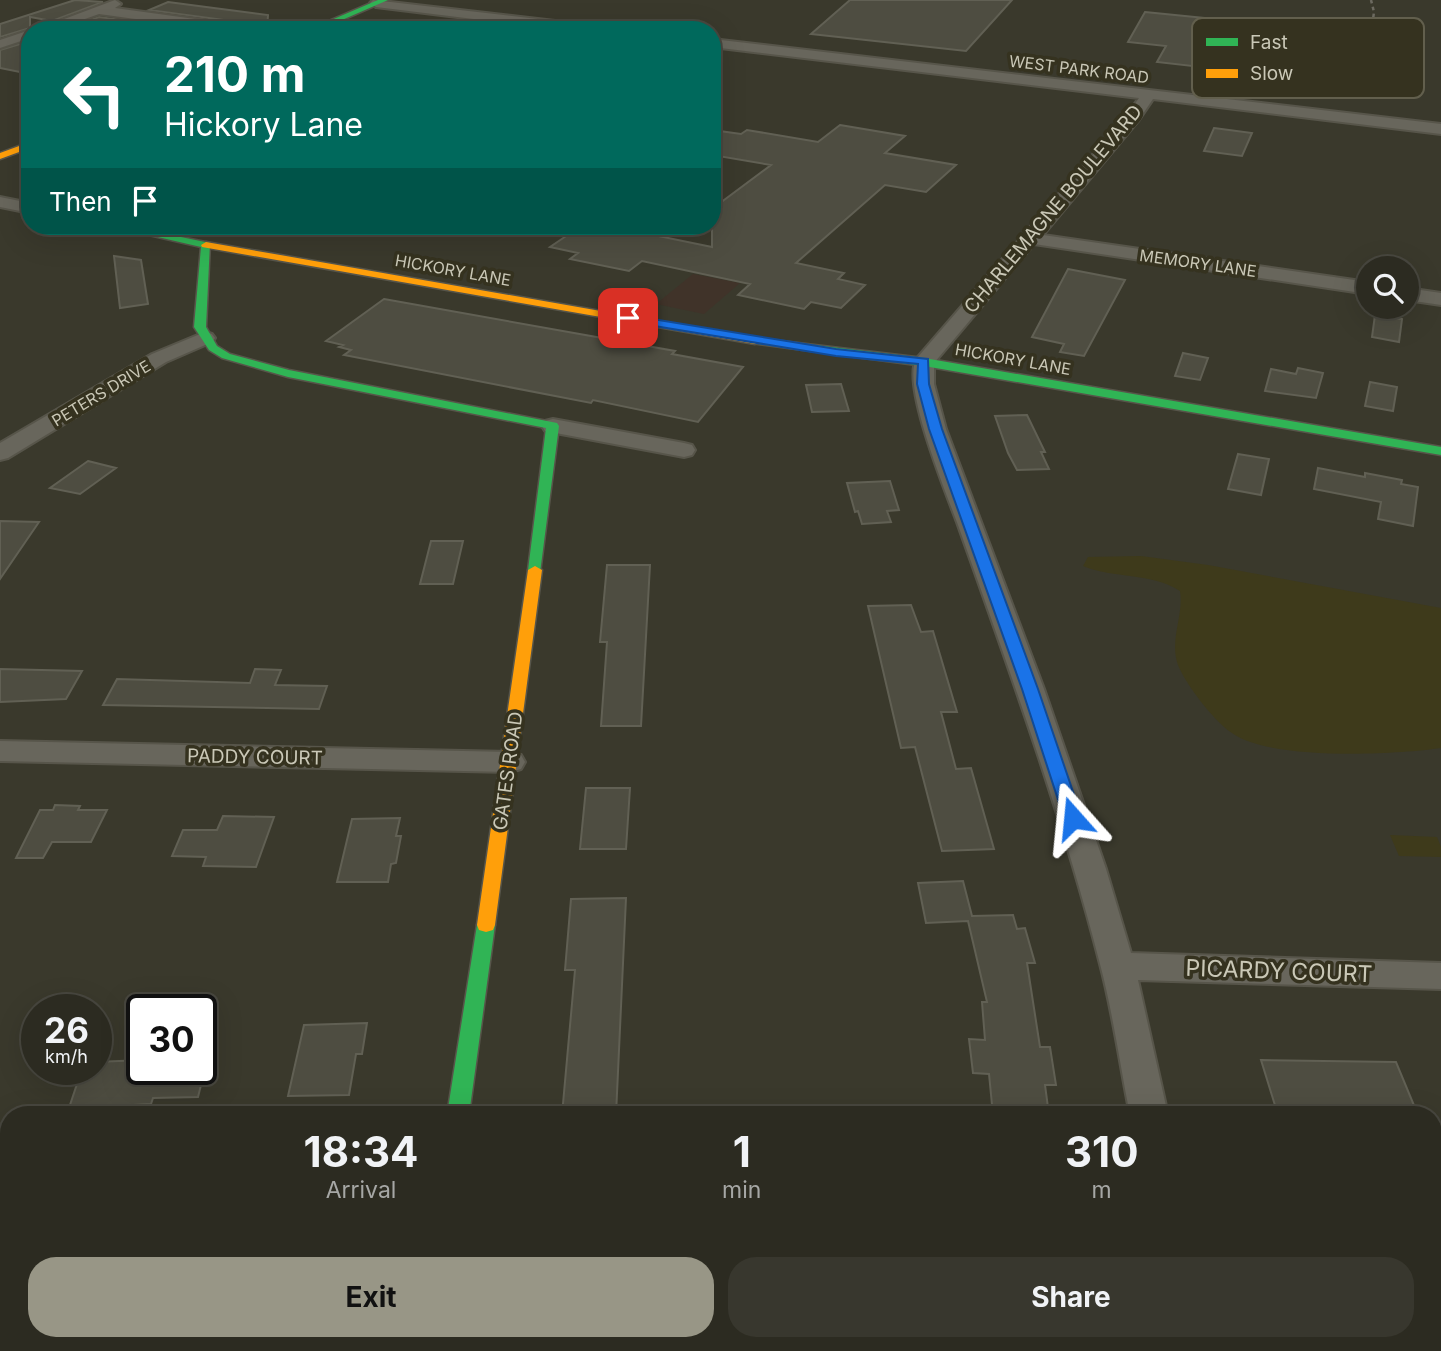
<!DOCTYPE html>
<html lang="en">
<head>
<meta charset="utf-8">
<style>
  :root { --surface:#2c2b21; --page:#38372e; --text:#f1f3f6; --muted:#a6a7a5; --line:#48473f; --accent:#989686 }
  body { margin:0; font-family:Inter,sans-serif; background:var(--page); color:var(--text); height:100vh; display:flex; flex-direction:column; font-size:26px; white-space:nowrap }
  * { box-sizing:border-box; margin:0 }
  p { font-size:23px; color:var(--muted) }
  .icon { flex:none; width:38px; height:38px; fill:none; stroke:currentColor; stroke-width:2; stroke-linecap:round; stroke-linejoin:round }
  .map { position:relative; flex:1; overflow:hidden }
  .details { position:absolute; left:0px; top:1106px; width:1442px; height:245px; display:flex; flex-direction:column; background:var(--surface); border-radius:28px 28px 0 0; box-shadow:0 7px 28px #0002,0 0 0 2px var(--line) }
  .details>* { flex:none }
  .hud { position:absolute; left:21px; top:21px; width:700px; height:214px; border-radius:28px; box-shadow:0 7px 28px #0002,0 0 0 2px var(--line); background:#00695c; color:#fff; overflow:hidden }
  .buttons { position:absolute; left:1356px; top:256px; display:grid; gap:14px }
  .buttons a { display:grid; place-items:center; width:63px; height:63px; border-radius:50%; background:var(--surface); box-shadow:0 7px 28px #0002,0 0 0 2px var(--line); font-size:35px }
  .speed { position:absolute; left:21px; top:994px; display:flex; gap:14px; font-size:35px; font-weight:700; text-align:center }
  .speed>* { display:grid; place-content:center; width:91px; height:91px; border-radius:50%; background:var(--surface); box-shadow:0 7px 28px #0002,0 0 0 2px var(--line); line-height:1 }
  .speed small { font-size:18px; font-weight:400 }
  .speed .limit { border:4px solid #111; border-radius:10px; background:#fff; color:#111 }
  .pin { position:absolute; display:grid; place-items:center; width:60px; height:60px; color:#fff; margin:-30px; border-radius:14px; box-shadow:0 4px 10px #0006 }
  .me { position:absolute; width:77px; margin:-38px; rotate:342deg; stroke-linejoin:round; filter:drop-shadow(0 0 5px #0008) }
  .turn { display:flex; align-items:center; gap:24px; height:147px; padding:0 28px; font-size:32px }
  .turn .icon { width:91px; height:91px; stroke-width:2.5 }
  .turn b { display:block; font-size:49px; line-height:60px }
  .then { display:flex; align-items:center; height:66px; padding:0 28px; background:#0003; gap:14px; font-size:26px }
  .eta { display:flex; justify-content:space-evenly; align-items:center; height:119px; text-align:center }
  .eta b { font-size:42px; font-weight:700; line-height:49px }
  .cta { display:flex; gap:14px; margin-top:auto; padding:14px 28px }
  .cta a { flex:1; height:80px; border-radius:28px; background:var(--accent); color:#111; font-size:28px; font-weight:700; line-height:80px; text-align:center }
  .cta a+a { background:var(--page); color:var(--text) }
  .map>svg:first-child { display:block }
  .green { fill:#403329 }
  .water { fill:#3e3a1b }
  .building { fill:#4e4d41; stroke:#616054; stroke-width:2 }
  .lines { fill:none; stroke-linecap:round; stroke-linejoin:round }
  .street-casing { stroke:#57554a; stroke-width:4 }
  .fast-casing { stroke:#57554a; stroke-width:3 }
  .slow-casing { stroke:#57554a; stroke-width:3 }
  .street { fill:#68665c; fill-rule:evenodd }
  .fast { fill:#30b455; fill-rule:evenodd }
  .slow { fill:#ff9f0a; fill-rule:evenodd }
  .rail { stroke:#6c6a60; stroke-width:2.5; stroke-dasharray:3.5 3.5; stroke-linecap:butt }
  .route { fill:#1a73e8; stroke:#114b97; stroke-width:2 }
  .labels { text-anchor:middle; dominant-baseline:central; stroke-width:7; stroke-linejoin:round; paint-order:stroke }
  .far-street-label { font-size:16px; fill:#cac8b7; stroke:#35321f }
  .street-label { font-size:19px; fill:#cac8b7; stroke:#35321f }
  .near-street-label { font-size:23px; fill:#cac8b7; stroke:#35321f }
  .key { fill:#35321f; stroke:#625f4d; stroke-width:2 }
  .key-label { font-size:19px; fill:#cac8b7 }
</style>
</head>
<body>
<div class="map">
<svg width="1441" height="1351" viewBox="0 0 1441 1351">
  <rect width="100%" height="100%" fill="#3a392c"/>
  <path class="green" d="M693,274L740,283L704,314L656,304Z"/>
  <path class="water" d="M1141,556L1208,565L1441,608V748C1393,755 1276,760 1235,735C1216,724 1186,685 1178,665C1169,640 1184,616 1180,591C1151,572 1114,579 1083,566L1088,557Z
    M1390,835L1437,837L1441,847V857L1399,856Z"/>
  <path class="building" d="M75,0L103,2L52,21L30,17V28L0,37V24Z
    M850,0H1012L966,51L811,34Z
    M168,2L268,15L267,30H255L246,23L149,10Z
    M1145,12L1375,35L1372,58L1359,56L1354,80L1312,75L1311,81L1283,78L1281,83L1234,78L1237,71L1157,62L1166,46L1128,42Z
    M99,17L194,30H103L76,25Z
    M30,41V74L0,68V50Z
    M840,125L905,136L885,153L956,165L926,192L885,185L796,263L844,273L838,279L865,285L841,308L811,302L804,309L738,295L750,284L642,261L629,271L570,259L578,253L550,247L578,228L601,233L610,226L712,247V209L771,165L712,155V130L741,134L747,130L818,142Z
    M1214,128L1252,133L1242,156L1204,151Z
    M114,256L141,260L148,304L120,308Z
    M1068,269L1125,280L1084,356L1060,352L1064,344L1032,337Z
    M384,299L675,351L672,354L743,367L698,422L593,400L591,403L344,355L351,350L339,347L343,345L326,341Z
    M1375,315L1402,319L1399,342L1372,337Z
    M1183,353L1208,358L1200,380L1175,376Z
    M1298,368L1323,373L1316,398L1265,391L1271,369L1296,374Z
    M1370,382L1397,387L1393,411L1365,406Z
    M841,384L849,411L812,412L806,385Z
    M1027,415L1045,452H1041L1049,469L1017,470L1008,453L995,416Z
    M1238,454L1269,459L1261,495L1228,489Z
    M88,461L116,468L80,494L50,488Z
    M1318,468L1365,477V473L1402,480L1401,484L1418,487L1413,526L1378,519L1381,502L1314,489Z
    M890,481L899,510L887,511L891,522L862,524L858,511L855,512L847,483Z
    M0,521L39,522L0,579Z
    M431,541H463L453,584H420Z
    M607,565H650L641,726H601L607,642H600Z
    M911,605L921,632L933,631L957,712H941L956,769L971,768L994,849L942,851L915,747L901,748L868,606Z
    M0,669L82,671L66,699L0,702Z
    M255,669L281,670L275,685L327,686L319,709L103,705L117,679L250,683Z
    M586,788H630L626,849H580Z
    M55,805L80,806L78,810H107L91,842H52L43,858H16L40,810H53Z
    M223,816L274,817L256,867L203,866L206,857L172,856L183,830H217Z
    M400,818L396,836H401L396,863L391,864L388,882H337L352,819Z
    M963,881L972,916L1013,915L1017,929L1025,928L1035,963H1027L1040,1047H1050L1056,1085H1045L1049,1115H993L989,1074L973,1073L969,1039L985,1040L982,1002H987L968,921L926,923L918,883Z
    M626,898L616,1115H562L575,970H565L571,899Z
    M367,1023L362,1054H356L349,1095L288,1096L304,1025Z
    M142,1060V1069H205L198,1097L153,1098L151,1104L114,1106L112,1112L84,1113L86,1107L69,1108L82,1069H96V1062Z
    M1261,1060L1396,1062L1418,1115H1278Z"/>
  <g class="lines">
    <defs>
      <path id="street" d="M115,0L121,4L115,8L246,26L252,30H215L99,14L54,30H35Z
        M373,0L598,26L604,30H564L376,7L370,3Z
        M30,30V38L0,48V40Z
        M712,39L1441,124V134L1153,99L1138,121L1043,235L1368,282V294L1034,244L934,363V384L946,429L1044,689L1106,869L1131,953L1441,963V989L1138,980L1168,1115H1130C1120,1065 1113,1013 1100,964C1062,815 1009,669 958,525C947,495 900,382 917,358L1127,115L1139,98L712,47Z
        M0,197L30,203V213L0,207Z
        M1407,288L1441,293V305L1407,300Z
        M205,332L212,334L215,338L212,342L166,362L8,458L0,460V443L152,354Z
        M553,419L684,443L692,445L695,450L692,455L684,457L545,431L542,426L545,421Z
        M0,741L510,752L521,755L525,762L521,769L510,772L0,761Z
        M0,1170H9V1204H0Z
        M403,1342H447L446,1351H402Z
        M1176,1342H1220L1222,1351H1178Z"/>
      <path id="fast" d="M378,0H388L319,30H308Z
        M110,226H128L210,243L206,327L217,346L230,354L289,370L557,423L559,426L540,573H530L528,570L546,428L288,377L222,358L209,350L194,327L201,247Z
        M755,338L924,358L1441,447V455L924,366L751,343L749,341Z
        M486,918L493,920L495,925L469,1115H447L477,925L479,920Z"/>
      <path id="slow" d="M30,142V148L0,159V153Z
        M206,242L755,338L761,341L755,344L202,247L201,245Z
        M535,566L542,570L495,925L493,930L486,932L479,930L477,925L528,570Z"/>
    </defs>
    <use href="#street" class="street-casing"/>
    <use href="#fast" class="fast-casing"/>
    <use href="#slow" class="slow-casing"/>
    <use href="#street" class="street"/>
    <use href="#fast" class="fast"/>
    <use href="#slow" class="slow"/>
    <path class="rail" d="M1371,0L1374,12L1371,34"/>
  </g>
  <path class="route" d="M628,315L836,349L928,359L929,384L942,429L1038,689L1082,818L1079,822H1067L1064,818L1022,689L929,429L917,384L918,364L836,356L624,321L622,318Z"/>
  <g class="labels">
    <g class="far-street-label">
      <text transform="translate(1079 69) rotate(7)">WEST PARK ROAD</text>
      <text transform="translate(1198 263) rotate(8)">MEMORY LANE</text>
      <text transform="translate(453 270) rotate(10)">HICKORY LANE</text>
      <text transform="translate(1013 359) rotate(10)">HICKORY LANE</text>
      <text transform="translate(101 393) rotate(-31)">PETERS DRIVE</text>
    </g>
    <g class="street-label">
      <text transform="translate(1053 209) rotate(-50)">CHARLEMAGNE BOULEVARD</text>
      <text transform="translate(255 757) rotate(1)">PADDY COURT</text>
      <text transform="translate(508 771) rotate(-82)">GATES ROAD</text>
    </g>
    <g class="near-street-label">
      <text transform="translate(1279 971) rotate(2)">PICARDY COURT</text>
    </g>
  </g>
  <rect x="1192" y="18" width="232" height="80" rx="10" class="key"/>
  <rect x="1206" y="38" width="32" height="8" fill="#30b455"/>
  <rect x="1206" y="69" width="32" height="9" fill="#ff9f0a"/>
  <g class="key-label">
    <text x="1250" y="49">Fast</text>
    <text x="1250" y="80">Slow</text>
  </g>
</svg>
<div class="buttons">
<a><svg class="icon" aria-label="search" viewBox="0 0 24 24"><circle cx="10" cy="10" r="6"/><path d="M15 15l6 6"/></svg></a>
</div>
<div class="speed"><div>26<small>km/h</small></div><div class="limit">30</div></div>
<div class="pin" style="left:628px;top:318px;background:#d93025"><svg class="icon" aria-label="arrive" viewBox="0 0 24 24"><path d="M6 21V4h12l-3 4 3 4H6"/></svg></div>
<svg class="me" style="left:1073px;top:818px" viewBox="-20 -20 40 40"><path d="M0-17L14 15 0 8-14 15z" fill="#1a73e8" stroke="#fff" stroke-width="4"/></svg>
<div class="hud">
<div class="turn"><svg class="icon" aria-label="left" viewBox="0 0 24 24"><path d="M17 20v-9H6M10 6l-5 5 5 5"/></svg><div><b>210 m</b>Hickory Lane</div></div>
<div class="then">Then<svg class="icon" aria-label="arrive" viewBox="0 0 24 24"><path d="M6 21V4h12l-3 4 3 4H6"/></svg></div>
</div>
<section class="details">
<div class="eta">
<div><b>18:34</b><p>Arrival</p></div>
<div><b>1</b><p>min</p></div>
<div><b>310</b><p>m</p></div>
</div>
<div class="cta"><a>Exit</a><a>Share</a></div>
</section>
</div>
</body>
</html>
